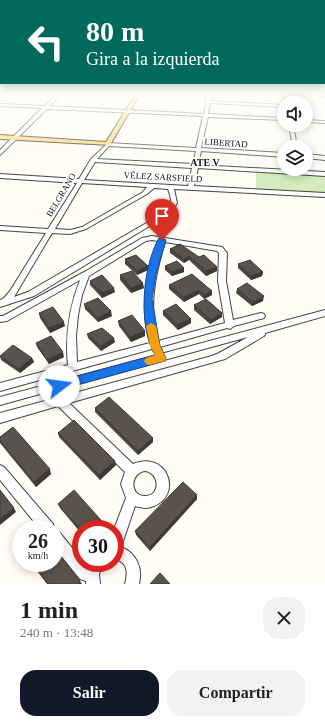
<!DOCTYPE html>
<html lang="es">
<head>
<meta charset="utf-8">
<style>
  :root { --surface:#fff; --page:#f2f2f2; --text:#222; --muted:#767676; --accent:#111827 }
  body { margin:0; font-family:"Times New Roman",serif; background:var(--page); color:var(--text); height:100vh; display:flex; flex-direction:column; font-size:15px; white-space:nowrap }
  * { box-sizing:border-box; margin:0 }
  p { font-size:13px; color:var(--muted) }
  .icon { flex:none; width:22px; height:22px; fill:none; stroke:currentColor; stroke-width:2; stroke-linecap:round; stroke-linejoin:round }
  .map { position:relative; height:584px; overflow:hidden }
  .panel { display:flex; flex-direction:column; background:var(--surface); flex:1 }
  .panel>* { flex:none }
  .hud { position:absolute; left:0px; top:0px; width:325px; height:84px; box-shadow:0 2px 10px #0003; background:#00695c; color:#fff; overflow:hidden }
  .controls { position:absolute; left:277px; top:96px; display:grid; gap:8px }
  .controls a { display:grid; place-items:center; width:36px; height:36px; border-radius:50%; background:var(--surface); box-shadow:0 2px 10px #0003; font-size:20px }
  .speed { position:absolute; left:12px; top:520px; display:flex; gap:8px; font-size:20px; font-weight:700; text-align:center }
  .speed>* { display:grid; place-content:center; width:52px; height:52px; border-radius:50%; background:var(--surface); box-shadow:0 2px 10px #0003; line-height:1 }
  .speed small { font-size:10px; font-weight:400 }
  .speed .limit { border:6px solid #d22; background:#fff; color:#111 }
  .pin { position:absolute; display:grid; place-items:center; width:34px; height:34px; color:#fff; margin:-41px -17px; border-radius:50% 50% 50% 0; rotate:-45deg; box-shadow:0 0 4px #0007 }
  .pin .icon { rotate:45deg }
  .me { position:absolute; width:44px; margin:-22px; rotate:75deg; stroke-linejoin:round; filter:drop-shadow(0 0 3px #0008) }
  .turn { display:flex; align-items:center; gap:14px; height:84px; padding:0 20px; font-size:18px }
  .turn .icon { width:52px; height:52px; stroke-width:2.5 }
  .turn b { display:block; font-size:28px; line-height:34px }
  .round { display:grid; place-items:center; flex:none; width:42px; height:42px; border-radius:16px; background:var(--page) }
  .headline { display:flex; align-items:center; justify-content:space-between; height:68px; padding:0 20px }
  h1 { font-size:24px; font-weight:700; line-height:30px }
  .primary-button { display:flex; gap:8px; margin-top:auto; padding:8px 20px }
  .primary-button a { flex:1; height:46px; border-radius:16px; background:var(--accent); color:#fff; font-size:16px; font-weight:700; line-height:46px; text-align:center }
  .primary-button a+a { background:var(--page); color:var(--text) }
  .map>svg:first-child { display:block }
  .green { fill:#d5ebbd }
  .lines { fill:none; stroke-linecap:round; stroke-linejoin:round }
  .minor-casing { stroke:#444; stroke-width:2 }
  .major-casing { stroke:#222; stroke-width:2 }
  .minor { fill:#fff; fill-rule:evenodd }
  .major { fill:#f9d66b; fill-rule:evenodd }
  .wall { fill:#4d4742 }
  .shaded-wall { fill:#3f3936 }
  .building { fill:#5a524d; stroke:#3f3936 }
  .route { fill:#1a73e8; stroke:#114b97 }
  .slow { fill:#f59e0b }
  .labels { text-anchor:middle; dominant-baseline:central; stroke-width:4; stroke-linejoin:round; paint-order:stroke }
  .far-street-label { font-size:9px; fill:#111; stroke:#fff }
  .far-neighbourhood-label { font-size:10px; font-weight:bold; fill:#111; stroke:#fff }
</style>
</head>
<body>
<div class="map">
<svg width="325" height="584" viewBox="0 0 325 584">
  <rect width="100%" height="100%" fill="#fffdf5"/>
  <path class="green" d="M256,171L325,176V193L256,189Z"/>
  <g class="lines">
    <defs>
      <path id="minor" d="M57,94H61L49,106L204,114L208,94H212L211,101L284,105V107L210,103L208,114L284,118V120L208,117L201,148L284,153V157L201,151L198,165L325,172V176L198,168L194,186L325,193V197L174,189L177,203L171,213L34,296L0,307V300L4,298L10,291L46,233L0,230V226L48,229L77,183L0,178V174L79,179L91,159L108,143L196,148L203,116L47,109L0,155V150L42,108L0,106V104L45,106ZM109,146L196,151L193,164L97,159ZM95,162L192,168L188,186L84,180ZM82,183L147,187L143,192L82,227L70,230L55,229ZM154,188L168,189C171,197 173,203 167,211L28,292L14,297L52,233L70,234L86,229L147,194Z
        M283,94H287L289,103H285Z
        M298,94H325V96L300,95Z
        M306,120L325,121V123L306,122Z
        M289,125H293L297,147H293Z
        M306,154L325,156V160L306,158Z
        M152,236L222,247L227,253L226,281L233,320L261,313L264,314L265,316L264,318L234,326L230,329L227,328L160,347L162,350L160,352L157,353L154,352L152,349L0,391V383L68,365C65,335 69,308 80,280L7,321L0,322V316H3L86,271L142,238ZM152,240L158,241C147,274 139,308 150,343L77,362L76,336L78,315L82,295L89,276L146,241ZM165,242L217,251L219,253L218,281L225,323L158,341C148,307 155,275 165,242Z
        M325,310V316L265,333V334L264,336L225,359L69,403L133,464C167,450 183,494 154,506C147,509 142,508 135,506L121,547C136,553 143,567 139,584H125C128,573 128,562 115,559L114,529L126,498L121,484L125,472L58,406L0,423V413L212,356L219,353L248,337L0,405V397ZM145,471C160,473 161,496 145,496C129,496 130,473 145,471Z
        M0,465L4,467L53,524L54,529H40L0,480Z
        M55,531L60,533L81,559V563H85L88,567L90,563H104L99,574L100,584H86V581L80,579L55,548Z"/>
      <path id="major" d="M136,94H140L110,145L0,139V135L106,142Z"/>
    </defs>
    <use href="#minor" class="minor-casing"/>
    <use href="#major" class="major-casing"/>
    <use href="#minor" class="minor"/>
    <use href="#major" class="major"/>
  </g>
  <path class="wall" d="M170,249L199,257L217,267V271L206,276L189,260L184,263L170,253Z
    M125,259L148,266V270L137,275L125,264Z
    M238,264L263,272L262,276L251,280L238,268Z
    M165,266L184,268V272L172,276L165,270Z
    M120,275L144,288L131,293L120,280Z
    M90,281L115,292L102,298L90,285Z
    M169,285L212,291V295L204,299L199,294L184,302L169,289Z
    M237,289L263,301L252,306L236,293Z
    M84,304L112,316L98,322L85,309Z
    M194,305L222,313V317L210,324L194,310Z
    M163,311L191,323L178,330L163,315Z
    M39,313L65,326L50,333L40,318Z
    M118,321L145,331V336L131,342L119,326Z
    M87,334L115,342L101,351L88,338Z
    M36,343L64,357L49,364L37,347Z
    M0,356L32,358L34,362L20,373L1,360Z
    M95,408L153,438V442L138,455L95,412Z
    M58,433L116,465L100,480L59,437Z
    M0,437L51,474L36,487L0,443Z
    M197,495V499L150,551L136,535L135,531Z
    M58,504L81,529V533L60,508Z
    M31,563H55L80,581L82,584H47Z"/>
  <path class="shaded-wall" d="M189,256V260L184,263V259Z
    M148,266V270L137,275V271Z
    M217,267V271L206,276V271Z
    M184,268V272L172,276V272Z
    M263,272L262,276L251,280V276Z
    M143,283L144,288L131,293V288Z
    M114,288L115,292L102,298V293Z
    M199,290V294L184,302V297Z
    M212,291V295L204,299L205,295Z
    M264,296L263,301L252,306L253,302Z
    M111,311L112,316L98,322V318Z
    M222,313V317L210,324L211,320Z
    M191,319V323L178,330V325Z
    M64,322L65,326L50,333L49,328Z
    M145,331V336L131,342L130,337Z
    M114,338L115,342L101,351V346Z
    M63,352L64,357L49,364L47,360Z
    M32,358L34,362L20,373L19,369Z
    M153,438V442L138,455V451Z
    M115,461L116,465L100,480L99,475Z
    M50,469L51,474L36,487L34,482Z
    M197,495V499L150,551V547Z
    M14,508L16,512L0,525V519Z"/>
  <path class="building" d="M180,244L199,257L204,255L217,267L206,271L189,256L184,259L170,249Z
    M136,255L148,266L137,271L125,259Z
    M250,260L263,272L251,276L238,264Z
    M177,261L184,268L172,272L165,266Z
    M132,271L143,283L131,288L120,275Z
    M192,274L212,291L205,295L199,290L184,297L169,285Z
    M102,275L114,288L102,293L90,281Z
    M247,283L264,296L253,302L237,289Z
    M98,298L111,311L98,318L84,304Z
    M206,299L222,313L211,320L194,305Z
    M176,304L191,319L178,325L163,311Z
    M53,307L64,322L49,328L39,313Z
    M132,315L145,331L130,337L118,321Z
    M102,328L114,338L101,346L87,334Z
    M51,336L63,352L47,360L36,343Z
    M13,345L32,358L19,369L0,356Z
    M109,397L153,438L138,451L95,408Z
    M74,420L115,461L99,475L58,433Z
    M13,427L50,469L34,482L0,441V437Z
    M183,482L197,495L150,547L135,531Z
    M0,490L14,508L0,519Z
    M74,490L108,528L107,529H81V531L58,504Z
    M32,522L38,529H25Z
    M21,533V549L14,539Z
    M55,550L80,581L78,584H48L32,563H55Z
    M160,573L170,584H150Z"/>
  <linearGradient id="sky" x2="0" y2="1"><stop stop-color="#95c6ee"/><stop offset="0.53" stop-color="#fffefa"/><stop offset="1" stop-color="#fffefa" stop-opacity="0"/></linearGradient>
  <rect width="325" height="176" fill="url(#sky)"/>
  <path class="route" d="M159,238H162L166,240L156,274L152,299L160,346L166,358L165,361L59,390L55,389L53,386L55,382L59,381L155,355C138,325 142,268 159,238Z"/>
  <path class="slow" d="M151,323L156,326L160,346L166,358L165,361L149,365L146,364L144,361L146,358L155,355L150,346L146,326Z"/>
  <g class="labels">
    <g class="far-street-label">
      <text transform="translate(226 143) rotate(4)">LIBERTAD</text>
      <text transform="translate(163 177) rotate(3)">VÉLEZ SARSFIELD</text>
      <text transform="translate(61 195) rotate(-59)">BELGRANO</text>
    </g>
    <g class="far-neighbourhood-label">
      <text x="205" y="162">ATE V</text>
    </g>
  </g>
</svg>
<div class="controls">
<a><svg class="icon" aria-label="sound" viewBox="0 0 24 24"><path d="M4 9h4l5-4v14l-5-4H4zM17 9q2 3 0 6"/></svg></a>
<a><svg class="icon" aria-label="layers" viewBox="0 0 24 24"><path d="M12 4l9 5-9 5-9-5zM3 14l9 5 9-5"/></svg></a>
</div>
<div class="speed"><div>26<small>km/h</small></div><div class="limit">30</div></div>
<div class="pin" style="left:162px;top:240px;background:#d93025"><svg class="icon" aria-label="arrive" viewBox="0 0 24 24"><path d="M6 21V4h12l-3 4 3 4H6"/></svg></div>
<svg class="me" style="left:59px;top:386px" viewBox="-20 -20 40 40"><circle r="19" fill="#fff"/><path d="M0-13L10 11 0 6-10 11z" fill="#1a73e8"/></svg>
<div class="hud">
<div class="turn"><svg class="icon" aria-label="left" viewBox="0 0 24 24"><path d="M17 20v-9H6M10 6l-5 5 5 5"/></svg><div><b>80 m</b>Gira a la izquierda</div></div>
</div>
</div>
<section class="panel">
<div class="headline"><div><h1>1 min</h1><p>240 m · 13:48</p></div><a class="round"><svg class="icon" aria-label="close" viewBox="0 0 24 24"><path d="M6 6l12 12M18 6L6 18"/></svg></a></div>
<div class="primary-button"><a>Salir</a><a>Compartir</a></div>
</section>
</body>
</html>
